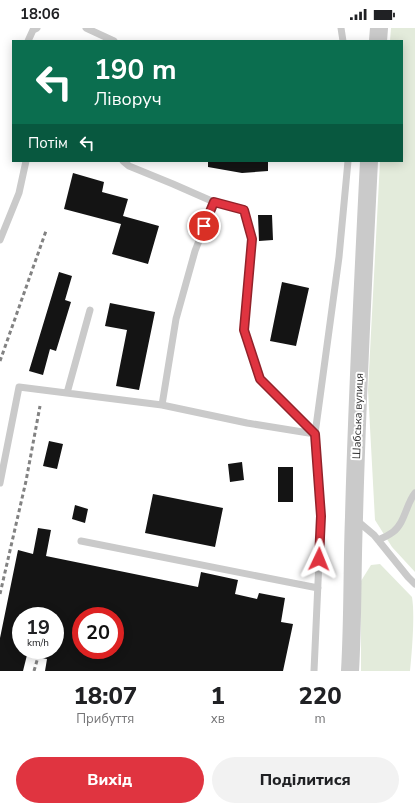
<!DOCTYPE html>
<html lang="uk">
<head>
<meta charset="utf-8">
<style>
  :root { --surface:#fff; --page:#f2f2f2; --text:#202124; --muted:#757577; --accent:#e03440 }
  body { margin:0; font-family:"Nunito Sans",sans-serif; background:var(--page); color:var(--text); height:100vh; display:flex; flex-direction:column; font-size:15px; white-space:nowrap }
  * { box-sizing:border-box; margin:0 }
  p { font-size:13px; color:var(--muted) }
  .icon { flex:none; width:22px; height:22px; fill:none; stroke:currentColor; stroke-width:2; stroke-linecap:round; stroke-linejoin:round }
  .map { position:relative; height:643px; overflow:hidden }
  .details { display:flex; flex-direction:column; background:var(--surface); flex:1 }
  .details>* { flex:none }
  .banner { position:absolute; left:12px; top:12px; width:391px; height:122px; border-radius:0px; box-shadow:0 2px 10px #0003; background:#0b6e4f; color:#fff; overflow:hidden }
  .speed { position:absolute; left:12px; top:579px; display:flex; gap:8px; font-size:20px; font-weight:700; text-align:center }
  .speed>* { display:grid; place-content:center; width:52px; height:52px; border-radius:50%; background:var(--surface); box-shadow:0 2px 10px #0003; line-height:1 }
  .speed small { font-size:10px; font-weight:400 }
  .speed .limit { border:6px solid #d22; background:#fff; color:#111 }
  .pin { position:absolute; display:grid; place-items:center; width:34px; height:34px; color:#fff; margin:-17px; border:2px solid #fff; border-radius:50%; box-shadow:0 1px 4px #0007 }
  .me { position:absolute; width:44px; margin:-22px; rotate:2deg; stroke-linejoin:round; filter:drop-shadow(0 0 3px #0008) }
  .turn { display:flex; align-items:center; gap:14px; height:84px; padding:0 16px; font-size:18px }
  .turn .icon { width:52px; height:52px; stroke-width:2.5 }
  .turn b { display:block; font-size:28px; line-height:34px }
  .then { display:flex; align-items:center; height:38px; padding:0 16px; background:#0003; gap:8px; font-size:15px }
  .eta { display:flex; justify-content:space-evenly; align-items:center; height:68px; text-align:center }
  .eta b { font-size:24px; font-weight:800; line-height:28px }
  .primary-button { display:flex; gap:8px; margin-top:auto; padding:8px 16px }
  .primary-button a { flex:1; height:46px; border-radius:24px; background:var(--accent); color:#fff; font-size:16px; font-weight:800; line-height:46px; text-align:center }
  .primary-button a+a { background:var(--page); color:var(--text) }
  .status { display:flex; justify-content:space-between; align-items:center; height:28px; padding:0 20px; background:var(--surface); direction:ltr }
  .status svg { height:11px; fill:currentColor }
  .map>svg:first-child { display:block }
  .green { fill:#e3ebdb }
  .building { fill:#141414; fill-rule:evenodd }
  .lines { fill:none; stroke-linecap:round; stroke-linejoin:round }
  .service { stroke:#cacaca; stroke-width:7 }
  .tertiary { stroke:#cacaca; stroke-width:18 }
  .rail { stroke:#828282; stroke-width:3; stroke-dasharray:4 3; stroke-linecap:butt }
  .route-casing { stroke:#92222a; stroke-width:10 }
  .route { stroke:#e03440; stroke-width:7 }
  .labels { text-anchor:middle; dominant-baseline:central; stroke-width:4; stroke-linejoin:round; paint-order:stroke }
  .street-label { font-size:11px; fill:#2d2d2d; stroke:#fff }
</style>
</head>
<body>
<div class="status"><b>18:06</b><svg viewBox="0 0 49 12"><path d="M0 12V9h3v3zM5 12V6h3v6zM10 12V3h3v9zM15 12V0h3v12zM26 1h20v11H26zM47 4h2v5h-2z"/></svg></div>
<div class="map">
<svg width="415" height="643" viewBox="0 0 415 643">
  <rect width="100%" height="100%" fill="#fff"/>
  <path class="green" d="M391,0H415V544L392,519L375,492L368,362L380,133H402V13H390Z
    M380,536L412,569C415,587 412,623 410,643H361V553L371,537Z"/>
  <path class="building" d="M208,133H268V143L242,145L208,139Z
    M73,145L104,154L102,164L128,171L123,188L159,198L148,236L112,226L121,196L64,181Z
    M258,187H272L273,212L259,213Z
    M59,244L72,248L65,272L71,274L56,323L50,321L43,347L29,343Z
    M282,254L309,260L296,318L270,313Z
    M110,275L155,284L139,362L116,358L127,302L105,298Z
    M49,413L63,416L57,441L43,438Z
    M242,434L244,452L230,454L228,436Z
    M278,439H293V474H278Z
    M153,466L223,480L215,519L145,505Z
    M75,477L88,481L85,495L72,491Z
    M38,500L51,502L46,528L198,559L201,544L238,552L235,566L257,571L259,565L285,570L281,594L293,596L283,643H45L47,631L27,627L23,643H0V610L18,522L33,526ZM21,588H55V622H21ZM81,588H115V622H81Z"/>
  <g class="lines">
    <path class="service" d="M86,0L114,13
      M341,0L343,13
      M28,13L33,2L37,0
      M123,133L129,138L173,156L214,174L244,181L252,211L244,302L260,351L315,406L321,488L314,643
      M0,212L19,165L26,133
      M67,365L90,282
      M162,377L176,291L195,223L214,174
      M0,455L19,359L162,377L247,395L315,406L339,229L348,133
      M355,491L374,507L408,549L415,556
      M378,512C383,510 389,507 393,504C405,495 406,476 415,465
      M81,513L318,560"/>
    <path class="tertiary" d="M378,13L379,0
      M350,643C353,592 352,540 354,489C357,370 363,252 369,133"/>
    <path class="rail" d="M0,333L46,203
      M0,566L26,453L40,378
      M34,643L38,629"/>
  </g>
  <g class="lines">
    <defs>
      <path id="route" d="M204,198L214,174L244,182L252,211L244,302L260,351L315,406L321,488L319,531"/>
    </defs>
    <use href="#route" class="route-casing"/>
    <use href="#route" class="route"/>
  </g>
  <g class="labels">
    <g class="street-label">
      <text transform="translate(358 388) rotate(-88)">Шабська вулиця</text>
    </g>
  </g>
</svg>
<div class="speed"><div>19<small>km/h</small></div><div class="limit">20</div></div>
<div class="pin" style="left:204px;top:198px;background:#d93025"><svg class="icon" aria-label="arrive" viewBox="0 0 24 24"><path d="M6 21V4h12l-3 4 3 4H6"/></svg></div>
<svg class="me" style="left:319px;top:531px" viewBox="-20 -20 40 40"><path d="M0-17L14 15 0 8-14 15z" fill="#e03440" stroke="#fff" stroke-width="4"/></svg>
<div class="banner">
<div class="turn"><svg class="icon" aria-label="left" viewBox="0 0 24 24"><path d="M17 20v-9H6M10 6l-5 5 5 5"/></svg><div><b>190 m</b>Ліворуч</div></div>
<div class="then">Потім<svg class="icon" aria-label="left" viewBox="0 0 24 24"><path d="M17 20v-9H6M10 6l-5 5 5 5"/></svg></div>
</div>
</div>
<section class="details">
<div class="eta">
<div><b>18:07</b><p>Прибуття</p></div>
<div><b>1</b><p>хв</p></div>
<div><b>220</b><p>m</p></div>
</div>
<div class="primary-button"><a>Вихід</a><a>Поділитися</a></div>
</section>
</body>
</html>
